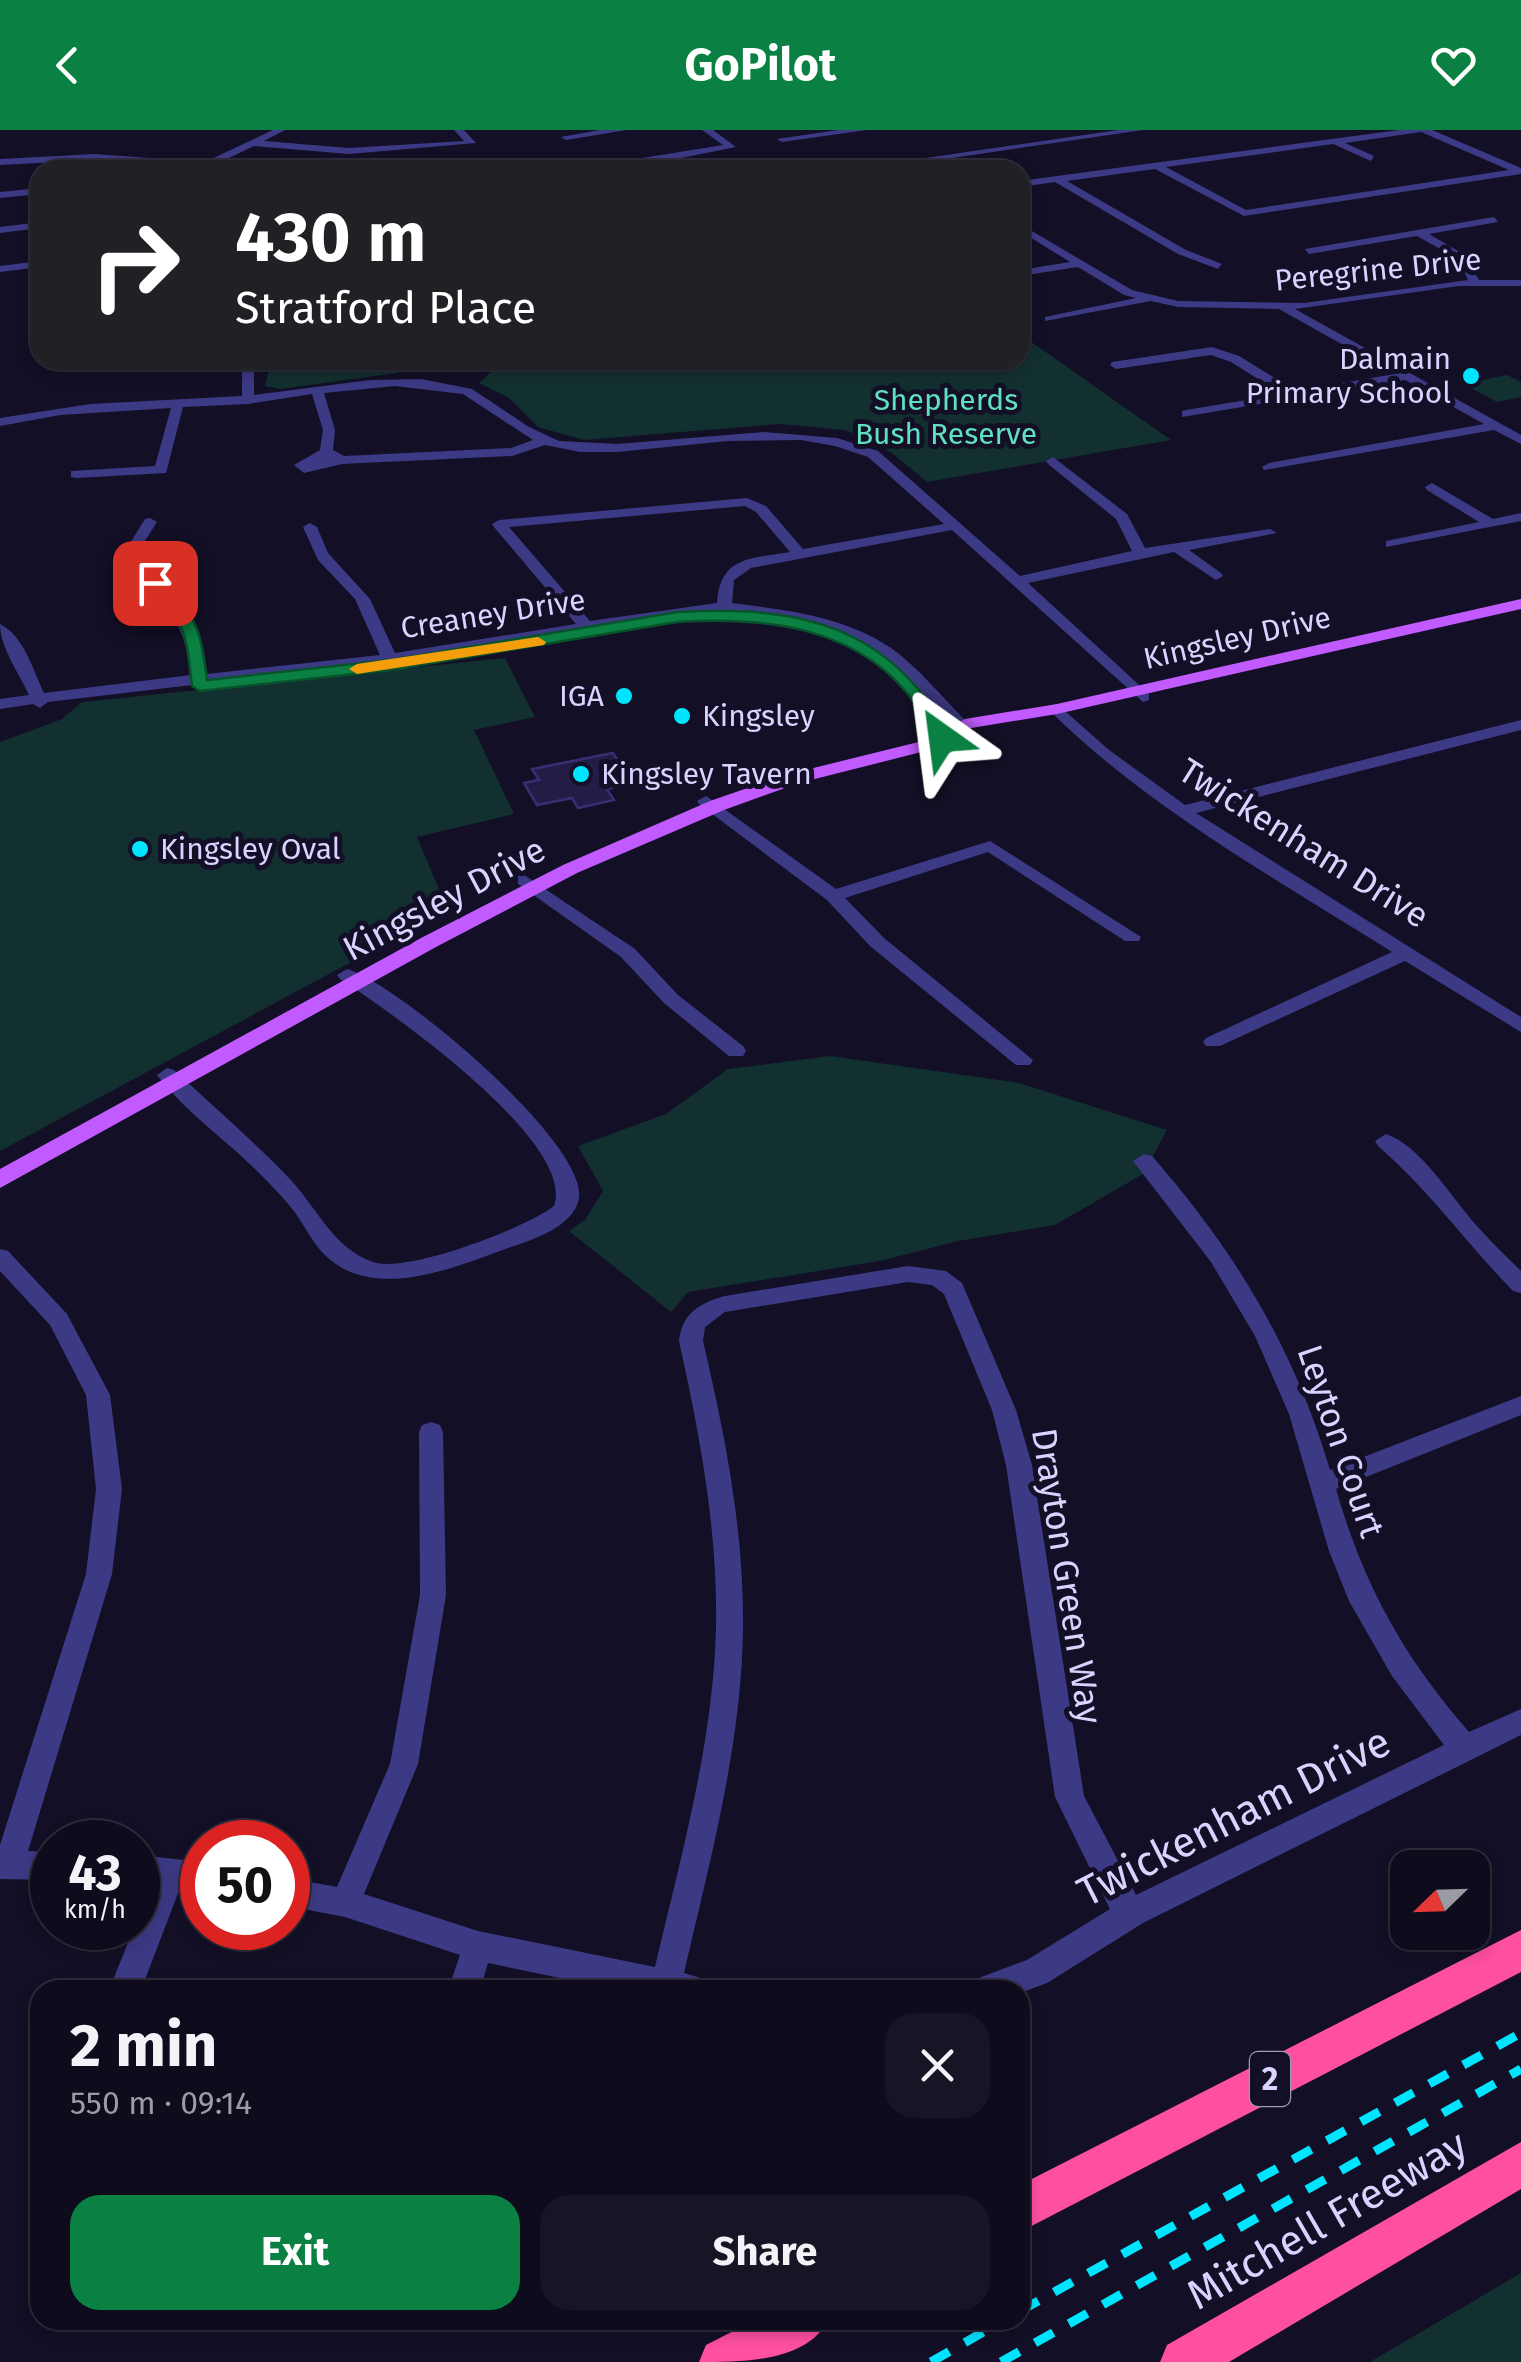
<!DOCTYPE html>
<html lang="en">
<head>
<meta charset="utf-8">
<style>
  :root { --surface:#0e0b1c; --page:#171425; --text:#f1f3f6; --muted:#9b9ba3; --line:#2e2b3b; --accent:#0b8043 }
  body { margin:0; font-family:"Fira Sans",sans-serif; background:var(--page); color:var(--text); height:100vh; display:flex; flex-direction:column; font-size:38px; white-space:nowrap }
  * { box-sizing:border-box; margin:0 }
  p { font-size:32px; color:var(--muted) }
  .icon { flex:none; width:55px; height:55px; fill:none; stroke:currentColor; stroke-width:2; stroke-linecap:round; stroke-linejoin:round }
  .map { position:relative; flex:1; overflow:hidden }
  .drawer { position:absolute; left:30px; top:1850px; width:1000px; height:350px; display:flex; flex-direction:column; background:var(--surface); border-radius:30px; box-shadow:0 5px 15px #0003,0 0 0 2px var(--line) }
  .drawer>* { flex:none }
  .top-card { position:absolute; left:30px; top:30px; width:1000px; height:210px; border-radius:30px; box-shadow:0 5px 15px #0003,0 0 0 2px var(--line); background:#202124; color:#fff; overflow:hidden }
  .needle { width:65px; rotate:247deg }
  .fabs { position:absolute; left:1390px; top:1720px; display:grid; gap:20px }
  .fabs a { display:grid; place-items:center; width:100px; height:100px; border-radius:20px; background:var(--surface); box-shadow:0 5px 15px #0003,0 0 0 2px var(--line); font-size:50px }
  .speed { position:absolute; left:30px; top:1690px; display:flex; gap:20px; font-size:50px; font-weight:700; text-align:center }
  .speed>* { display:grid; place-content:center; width:130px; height:130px; border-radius:50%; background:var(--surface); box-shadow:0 5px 15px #0003,0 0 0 2px var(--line); line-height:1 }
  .speed small { font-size:25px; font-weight:400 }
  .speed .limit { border:15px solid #d22; background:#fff; color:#111 }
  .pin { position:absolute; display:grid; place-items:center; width:85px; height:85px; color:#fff; margin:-42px; border-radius:20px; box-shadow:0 5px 15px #0006 }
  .me { position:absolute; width:110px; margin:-55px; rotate:329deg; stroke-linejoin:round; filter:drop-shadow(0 0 8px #0008) }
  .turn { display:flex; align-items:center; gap:35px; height:210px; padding:0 40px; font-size:45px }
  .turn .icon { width:130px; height:130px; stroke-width:2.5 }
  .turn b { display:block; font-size:70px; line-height:85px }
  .round { display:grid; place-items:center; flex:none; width:105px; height:105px; border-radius:30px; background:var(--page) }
  .summary { display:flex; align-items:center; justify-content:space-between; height:170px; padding:0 40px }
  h1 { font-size:60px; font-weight:700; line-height:75px }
  .cta { display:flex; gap:20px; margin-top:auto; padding:20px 40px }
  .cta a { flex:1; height:115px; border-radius:30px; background:var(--accent); color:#fff; font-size:40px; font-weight:700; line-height:115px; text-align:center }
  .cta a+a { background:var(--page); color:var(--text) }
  header { display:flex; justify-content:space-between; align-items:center; height:130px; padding:0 40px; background:var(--accent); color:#fff; font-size:45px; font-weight:700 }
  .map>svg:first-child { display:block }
  .green { fill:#12302f }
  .building { fill:#241b47; stroke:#3b2d73; stroke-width:2.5 }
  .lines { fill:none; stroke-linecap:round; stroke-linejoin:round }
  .minor { fill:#3d3a85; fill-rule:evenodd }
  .major { fill:#c25bff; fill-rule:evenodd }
  .highway { fill:#ff4fa3; fill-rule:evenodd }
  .rail { stroke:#00e5ff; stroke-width:9; stroke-dasharray:21 18; stroke-linecap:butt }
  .route { fill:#0b8043; stroke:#07532c; stroke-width:2.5 }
  .slow { fill:#f59e0b }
  .poi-dot { fill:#00e5ff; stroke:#130f26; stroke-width:4 }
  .labels { text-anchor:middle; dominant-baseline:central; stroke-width:10; stroke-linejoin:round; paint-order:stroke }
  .far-street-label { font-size:30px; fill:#d9d4ff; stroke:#130f26 }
  .far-poi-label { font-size:30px; fill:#d9d4ff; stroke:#130f26; text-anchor:start }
  .far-park-label { font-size:30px; fill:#5fe0c0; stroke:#130f26 }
  .shield { fill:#130f26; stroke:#9e99be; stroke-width:2.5 }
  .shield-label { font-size:32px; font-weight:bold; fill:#d9d4ff }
  .street-label { font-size:35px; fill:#d9d4ff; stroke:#130f26 }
  .near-street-label { font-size:42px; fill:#d9d4ff; stroke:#130f26 }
</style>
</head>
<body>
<header><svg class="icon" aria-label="back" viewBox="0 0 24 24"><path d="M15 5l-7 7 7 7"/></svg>GoPilot<svg class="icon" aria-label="heart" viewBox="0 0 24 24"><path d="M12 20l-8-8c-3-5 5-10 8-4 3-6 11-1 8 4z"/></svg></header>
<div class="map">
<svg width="1521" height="2232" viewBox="0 0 1521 2232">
  <rect width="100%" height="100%" fill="#130f26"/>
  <path class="green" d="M1020,204L1171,310L927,352L892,323L846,300L779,294L584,310L538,297L509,268L479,253L498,235L447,230H1020Z
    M271,230H424L397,243L280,259L265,256Z
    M1507,245L1521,252V267L1497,272L1463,254Z
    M505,528L535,587L474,600L514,684L417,707L448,780L0,1021V612L62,589L82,572Z
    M830,926L1019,953L1167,1000L1143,1044L1055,1095L958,1111L880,1131L688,1162L671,1182L569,1101L585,1090L603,1061L578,1016L666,984L728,939Z
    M1521,2143V2232H1370Z"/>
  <path class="building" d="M613,623L633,654L607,659L614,670L578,678L572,668L537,675L524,653L539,650L532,639Z"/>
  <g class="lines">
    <path class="minor" d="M273,0H285L264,11L349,18L464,11L454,0H464L476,13L349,24L254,16L204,40L94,30L0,35V29L94,24L205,32Z
      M600,0H627L566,10L561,7Z
      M702,0H713L736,17L621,40L630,30L723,15Z
      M838,0H867L782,12L777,9Z
      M1118,0H1143L870,40H844Z
      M1399,0H1432L1521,38V44L1244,86L1155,39L1067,51L1186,120L1222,134L1218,139L1178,124L1055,52L1020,57V51ZM1421,2L1509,40L1246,80L1166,37L1333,14L1371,31L1374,26L1345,13Z
      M507,32L510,33L515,40H505L502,35Z
      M40,58V64L0,68V62Z
      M1494,87L1498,92L1429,104L1465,125L1479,150H1521V156H1459L1295,179L1521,305V314L1494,300L1264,340L1262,337L1269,333L1484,294L1405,250L1182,287V281L1186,280L1282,264L1231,232L1211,225L1116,239L1110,235L1112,232L1212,217L1239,226L1296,261L1395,244L1279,179L1178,177L1151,171L1045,191V187L1136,168L1124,165L1078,137L1020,146V140L1070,132L1020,101V94L1132,160L1178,171L1304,173L1468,150L1458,129L1417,106L1309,124L1305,119Z
      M40,92V98L0,103V97Z
      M40,131V137L0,142V136Z
      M242,230H254V265L370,250L421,249L472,259L529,297L559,311L617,314L764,302L837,308L878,321L1020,446L1132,421L1116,389L1048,334L1046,331L1053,327L1127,384L1145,418L1270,399L1277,403L1189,420L1221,443L1223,446L1216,450L1174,422L1028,453L1149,564V570L1143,572L952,400L751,438L734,450L732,473C786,480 844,486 891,518C918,537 941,566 965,590L967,593L959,598L953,596C930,573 907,544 880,525C837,494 782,489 731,482L723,488L716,482L597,499L600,503L592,508L583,502L398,532L396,538L391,540L383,534L208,553L206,559L200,561L192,555L48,572L40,578L33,574L0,579V569L29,565C19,543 0,517 0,494C24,506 33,540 44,563L191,545C188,491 155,465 122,426L145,389L150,388L157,392L136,425C171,460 203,493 207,544L380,525L355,469L318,430L303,397L310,393L317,397L328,423L370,469L395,523L576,494L494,397L492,394L499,390L747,368L766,376L803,419L944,394L868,327L835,316L801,310L728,311L617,322H580L545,315L512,326L342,334L304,343L294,335L320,320L323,300L312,264L248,274L183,277L166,343L76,348L71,347V341L155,336L171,278L60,285L0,296V288L90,274L242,266ZM395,256L463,264L533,310L511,318L344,326L333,320L335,300L324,263ZM745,376L756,382L790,422C751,429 720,426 717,473L590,491L509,397Z
      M1432,353L1493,389L1521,383V391L1386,417V411L1479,392L1427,360L1425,357Z
      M1057,574L1109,620L1185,675L1521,590V600L1196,683L1521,887V902L1405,831L1220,916H1206L1203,912L1206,908L1392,822C1275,748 1151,680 1051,582V576Z
      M706,666L836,759L990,711L1141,807L1139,811H1125L988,722L845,768L884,808L1033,930L1030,935H1016L870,816L827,770L700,675L697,671Z
      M524,745L635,819L678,865L743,916L746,921L743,926H729L664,873L621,827L518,754V746Z
      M347,839C397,853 587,1012 579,1068C574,1097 532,1110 508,1118C453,1138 370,1174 322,1122C312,1111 305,1097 296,1084C286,1070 273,1057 261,1045C228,1011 185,982 157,945L167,938L174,940C212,975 251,1009 287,1046C316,1075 332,1118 373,1132C406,1144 526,1098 554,1076C577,1012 388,880 340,849L337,845Z
      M1386,1004C1419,1014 1453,1069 1476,1095C1490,1111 1506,1126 1521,1141V1163L1513,1161C1467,1114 1428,1059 1378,1016L1375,1011Z
      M1144,1024L1152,1026C1235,1121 1294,1218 1330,1340L1521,1266V1285L1336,1359C1364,1456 1403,1526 1469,1602L1521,1579V1605L1143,1793L1047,1853L1020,1863V1860H971L976,1849L1027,1830L1110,1779L1055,1667L1006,1335L992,1280L944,1164L932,1155L908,1152L725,1182L705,1197L703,1211C725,1305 744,1400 743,1497C742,1614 710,1730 684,1843L704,1849L709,1860H618L488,1833L480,1860H448L460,1825L345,1787L288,1776V1748L337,1757L390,1634L420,1465L419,1302L422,1295L431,1292L440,1295L443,1302L446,1465L418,1634L364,1764L478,1801L655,1837C681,1726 713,1613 716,1499C718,1401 700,1306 679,1211C682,1183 700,1173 725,1166L908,1136L946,1141L962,1153L1016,1280L1032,1335L1084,1666L1136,1765L1444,1615L1392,1546L1349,1471L1329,1421L1289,1284L1255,1206L1211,1132L1133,1031Z
      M0,1119L8,1121L67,1184L110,1265L122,1359L112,1444L28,1721L52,1722V1750L0,1749V1715L86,1444L96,1359L86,1265L50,1195L0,1141Z
      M138,1725L202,1732V1760L180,1758L141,1860H109L134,1798H138L152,1755L138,1753Z"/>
    <path class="major" d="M1521,469V479L1057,584L965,599L956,594L965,589L1057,574Z
      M947,605L953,606V614L799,653L724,680L577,743L436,817L0,1058V1039L421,808L563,735L710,671L785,645Z"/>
    <path class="highway" d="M1521,1800V1842L1020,2102V2055Z
      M1521,2012V2059L1229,2232H1160L1167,2215Z
      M755,2190H828C807,2232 743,2232 699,2232L706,2215Z"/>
    <path class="rail" d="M1020,2181L1521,1903
      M931,2232L1004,2190
      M1001,2232L1521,1939"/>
  </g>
  <path class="route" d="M150,450H160C198,488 200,498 207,550L390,530L677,482C798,475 890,494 951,608L936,612C930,601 925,589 918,578C865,497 766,486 677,492L390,540L200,561L192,556C186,505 187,494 150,456Z"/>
  <path class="slow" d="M538,507L546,512L544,515L357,544L349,539L357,534Z"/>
  <g class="poi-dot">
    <circle cx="1471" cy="246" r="10"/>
    <circle cx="624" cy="566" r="10"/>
    <circle cx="682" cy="586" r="10"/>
    <circle cx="581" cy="644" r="10"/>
    <circle cx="140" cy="719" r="10"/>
  </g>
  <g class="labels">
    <g class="far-street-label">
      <text transform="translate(1378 140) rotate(-6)">Peregrine Drive</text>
      <text transform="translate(493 484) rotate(-9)">Creaney Drive</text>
      <text transform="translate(1237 508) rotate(-13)">Kingsley Drive</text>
    </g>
    <g class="far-poi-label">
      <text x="1451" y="229" text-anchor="end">Dalmain<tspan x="1451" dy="34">Primary School</tspan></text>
      <text x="604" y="566" text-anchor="end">IGA</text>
      <text x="702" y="586">Kingsley</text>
      <text x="601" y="644">Kingsley Tavern</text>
      <text x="160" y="719">Kingsley Oval</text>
    </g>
    <g class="far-park-label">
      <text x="946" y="270">Shepherds<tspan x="946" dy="34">Bush Reserve</tspan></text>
    </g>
    <rect class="shield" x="1250" y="1922" width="40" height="54" rx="8"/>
    <g class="shield-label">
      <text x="1270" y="1949">2</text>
    </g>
    <g class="street-label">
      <text transform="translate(1304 713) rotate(32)">Twickenham Drive</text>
      <text transform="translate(444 769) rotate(-28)">Kingsley Drive</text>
      <text transform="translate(1341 1311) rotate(71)">Leyton Court</text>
      <text transform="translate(1067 1446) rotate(81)">Drayton Green Way</text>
    </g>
    <g class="near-street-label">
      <text transform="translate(1234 1687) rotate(-27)">Twickenham Drive</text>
      <text transform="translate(1327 2090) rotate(-30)">Mitchell Freeway</text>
    </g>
  </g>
</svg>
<div class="fabs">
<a><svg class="needle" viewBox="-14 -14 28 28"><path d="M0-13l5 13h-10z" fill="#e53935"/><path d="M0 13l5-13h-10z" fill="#9b9ba3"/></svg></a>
</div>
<div class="speed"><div>43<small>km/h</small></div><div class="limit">50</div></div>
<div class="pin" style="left:155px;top:453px;background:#d93025"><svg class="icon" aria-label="arrive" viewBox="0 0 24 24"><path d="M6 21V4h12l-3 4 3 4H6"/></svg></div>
<svg class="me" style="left:942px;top:608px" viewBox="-20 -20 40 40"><path d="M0-17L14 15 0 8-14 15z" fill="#0b8043" stroke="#fff" stroke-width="4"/></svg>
<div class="top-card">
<div class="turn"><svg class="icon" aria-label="right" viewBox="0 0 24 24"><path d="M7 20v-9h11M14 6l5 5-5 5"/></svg><div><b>430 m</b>Stratford Place</div></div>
</div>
<section class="drawer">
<div class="summary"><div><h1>2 min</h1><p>550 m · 09:14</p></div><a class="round"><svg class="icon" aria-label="close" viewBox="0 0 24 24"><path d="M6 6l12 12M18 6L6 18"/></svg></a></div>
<div class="cta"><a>Exit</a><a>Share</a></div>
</section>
</div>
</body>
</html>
